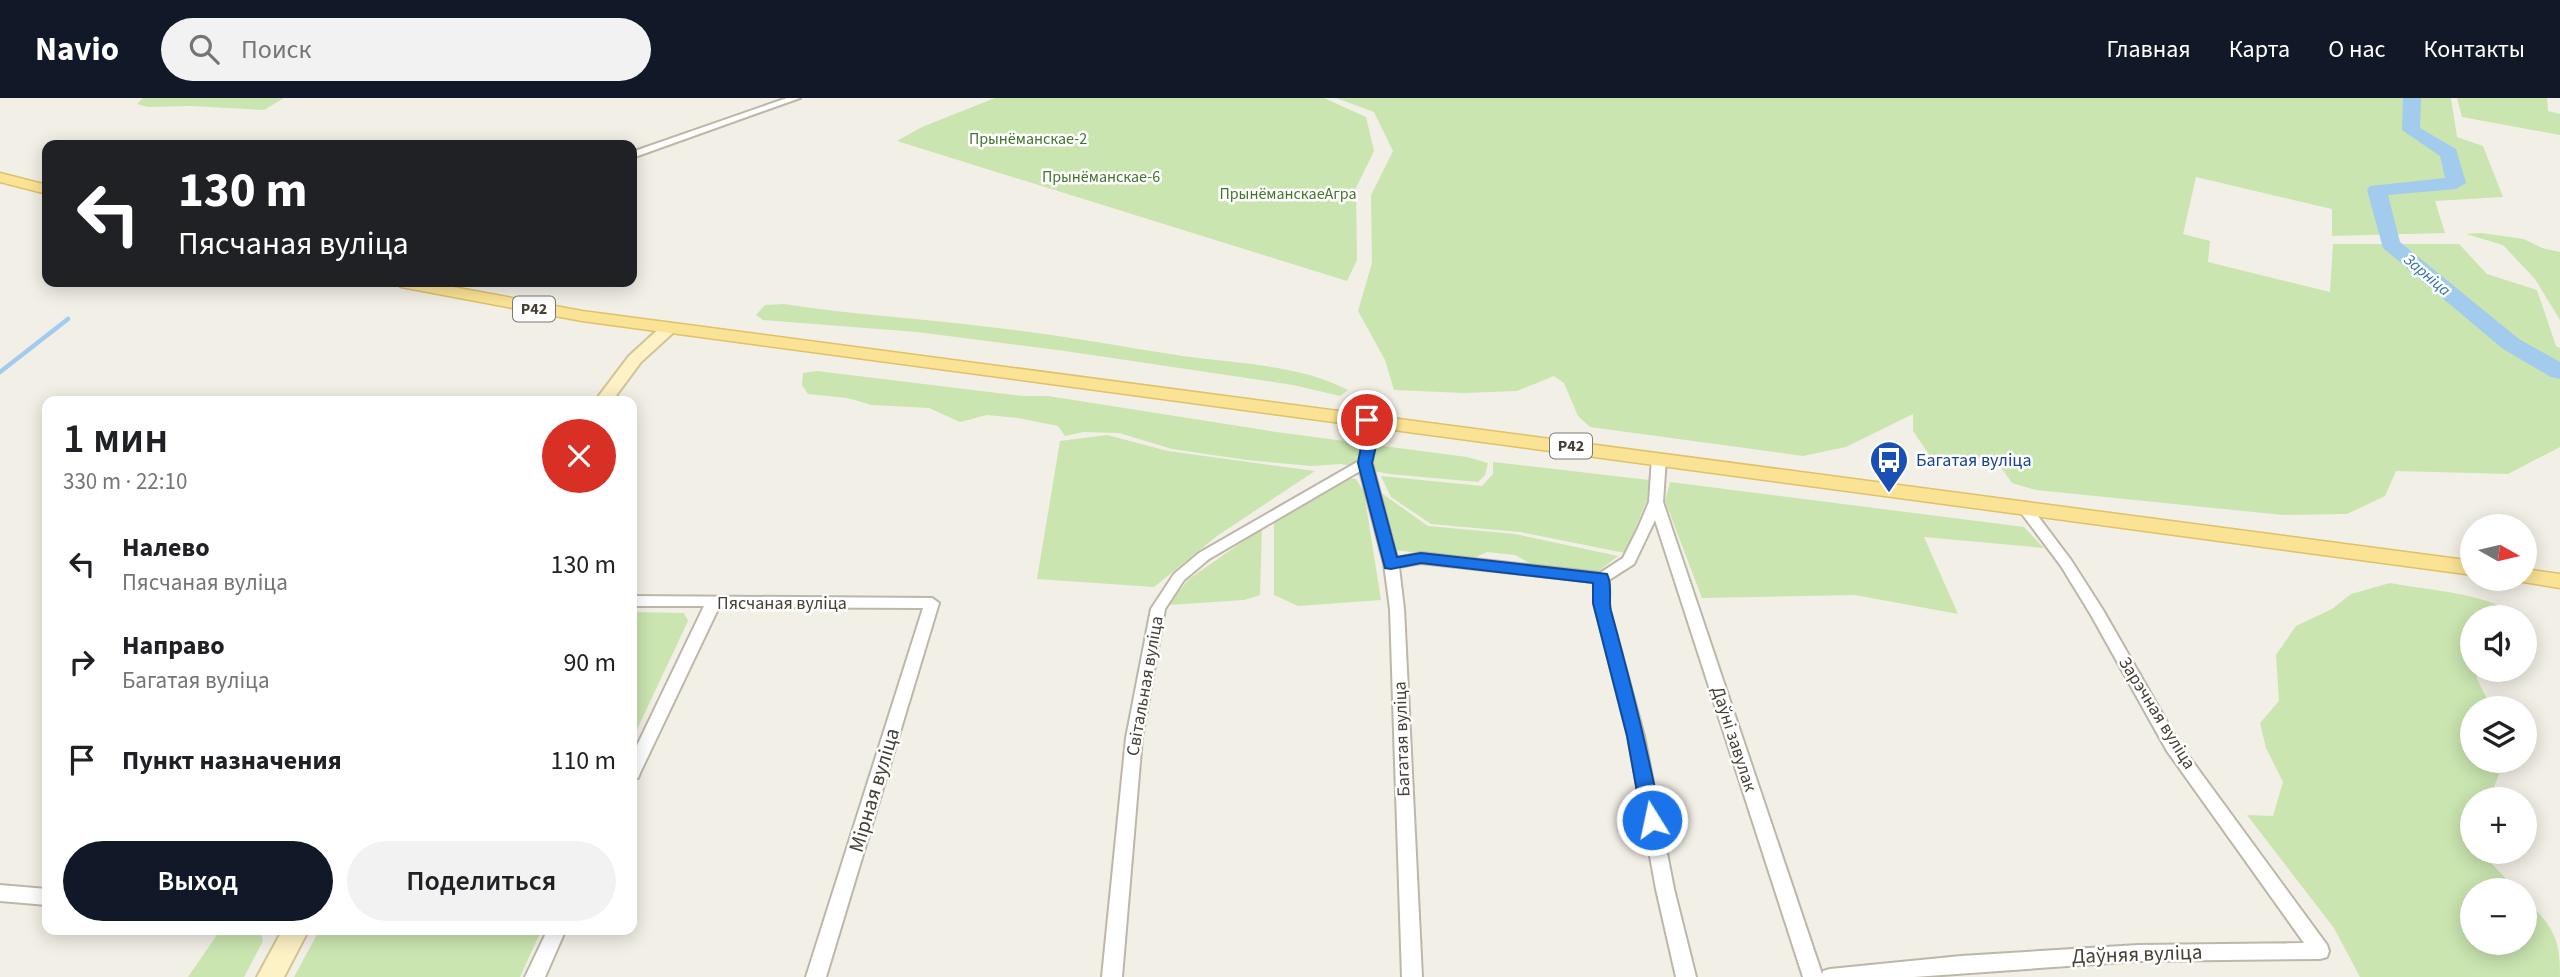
<!DOCTYPE html>
<html lang="ru">
<head>
<meta charset="utf-8">
<style>
  :root { --surface:#fff; --page:#f2f2f2; --text:#202124; --muted:#757577; --accent:#111827 }
  body { margin:0; font-family:"Source Sans 3",sans-serif; background:var(--page); color:var(--text); height:100vh; display:flex; flex-direction:column; font-size:26px; white-space:nowrap }
  * { box-sizing:border-box; margin:0 }
  p { font-size:23px; color:var(--muted) }
  .icon { flex:none; width:38px; height:38px; fill:none; stroke:currentColor; stroke-width:2; stroke-linecap:round; stroke-linejoin:round }
  .map { position:relative; flex:1; overflow:hidden }
  .panel { position:absolute; left:42px; top:298px; width:595px; height:539px; display:flex; flex-direction:column; background:var(--surface); border-radius:14px; box-shadow:0 4px 18px #0003 }
  .panel>* { flex:none }
  .banner { position:absolute; left:42px; top:42px; width:595px; height:147px; border-radius:14px; box-shadow:0 4px 18px #0003; background:#202124; color:#fff; overflow:hidden }
  .needle { width:46px; rotate:98deg }
  .controls { position:absolute; left:2460px; top:416px; display:grid; gap:14px }
  .controls a { display:grid; place-items:center; width:77px; height:77px; border-radius:50%; background:var(--surface); box-shadow:0 4px 18px #0003; font-size:35px }
  .pin { position:absolute; display:grid; place-items:center; width:60px; height:60px; color:#fff; margin:-30px; border:4px solid #fff; border-radius:50%; box-shadow:0 2px 7px #0007 }
  .me { position:absolute; width:77px; margin:-38px; rotate:350deg; stroke-linejoin:round; filter:drop-shadow(0 0 5px #0008) }
  .turn { display:flex; align-items:center; gap:24px; height:147px; padding:0 21px; font-size:32px }
  .turn .icon { width:91px; height:91px; stroke-width:2.5 }
  .turn b { display:block; font-size:49px; line-height:60px }
  .round { display:grid; place-items:center; flex:none; width:74px; height:74px; border-radius:37px; background:var(--page) }
  .head { display:flex; align-items:center; justify-content:space-between; height:119px; padding:0 21px }
  h1 { font-size:42px; font-weight:600; line-height:52px }
  .action { display:flex; gap:14px; margin-top:auto; padding:14px 21px }
  .action a { flex:1; height:80px; border-radius:42px; background:var(--accent); color:#fff; font-size:28px; font-weight:600; line-height:80px; text-align:center }
  .action a+a { background:var(--page); color:var(--text) }
  ul { padding:0; list-style:none }
  li { display:flex; align-items:center; gap:21px; height:98px; padding:0 21px }
  li div { flex:1 }
  li b { display:block; font-size:26px }
  li em { font-style:normal }
  header { display:flex; align-items:center; gap:42px; box-sizing:border-box; height:98px; padding:0 35px; background:var(--accent); color:#fff }
  header strong { font-size:33px }
  nav { display:flex; gap:38px; margin-inline-start:auto; font-size:24px }
  .search { width:490px; height:63px; background:var(--page); display:flex; align-items:center; gap:18px; box-sizing:border-box; padding:0 24px; border-radius:38px; color:var(--muted); font-size:26px }
  .map>svg:first-child { display:block }
  .green { fill:#cae5b0 }
  .lines { fill:none; stroke-linecap:round; stroke-linejoin:round }
  .stream { stroke:#a3cbed; stroke-width:4.5 }
  .river { fill:#a3cbed; fill-rule:evenodd }
  .street-casing { stroke:#bdb7a9; stroke-width:4 }
  .secondary-casing { stroke:#d1c497; stroke-width:4 }
  .primary-casing { stroke:#dfc167; stroke-width:3 }
  .street { fill:#fff; fill-rule:evenodd }
  .secondary { fill:#fdf2c5; fill-rule:evenodd }
  .primary { fill:#fbe396; fill-rule:evenodd }
  .route { fill:#1a73e8; stroke:#114b97; stroke-width:2 }
  .labels { text-anchor:middle; dominant-baseline:central; stroke-width:5; stroke-linejoin:round; paint-order:stroke }
  .far-park-label { font-size:16px; fill:#43742b; stroke:#fff }
  .far-water-label { font-size:16px; font-style:italic; fill:#3273ad; stroke:#fff }
  .shield { fill:#fff; stroke:#7d7972; stroke-width:2 }
  .shield-label { font-size:16px; font-weight:bold; fill:#453f35 }
  .transit-label { font-size:18px; fill:#164399; stroke:#fff; text-anchor:start }
  .street-label { font-size:18px; fill:#453f35; stroke:#fff }
  .near-street-label { font-size:21px; fill:#453f35; stroke:#fff }
</style>
</head>
<body>
<header>
<strong>Navio</strong>
<div class="search"><svg class="icon" aria-label="search" viewBox="0 0 24 24"><circle cx="10" cy="10" r="6"/><path d="M15 15l6 6"/></svg>Поиск</div>
<nav><a>Главная</a><a>Карта</a><a>О нас</a><a>Контакты</a></nav>
</header>
<div class="map">
<svg width="2560" height="879" viewBox="0 0 2560 879">
  <rect width="100%" height="100%" fill="#f2efe6"/>
  <path class="green" d="M143,0H284L264,12L191,8L148,9L137,6Z
    M995,0H1324L1366,19L1374,53L1356,90L1357,162L1347,183L897,43L922,29Z
    M1336,0H2451L2457,39L2483,48L2503,99L2435,103L2445,135L2332,138V111L2196,79L2183,136L2210,143L2208,164L2330,194L2333,146H2459L2487,176L2537,192L2556,248L2560,250V349L2508,376L2396,373L2385,398L2347,416L2283,417L2036,392L2012,385L1992,357L1965,363L1930,358L1913,333V316L1846,349L1803,358L1590,329L1578,318L1564,285L1554,278L1517,293L1464,295L1394,292L1385,262L1358,213L1372,165L1371,97L1393,53L1374,14Z
    M2457,0H2547L2548,13L2560,16V37L2462,19Z
    M2481,135L2524,141L2542,150L2560,154V222L2535,181L2503,147L2466,136Z
    M784,206C852,217 921,220 989,229C1054,236 1119,248 1183,258C1238,266 1298,266 1348,292L1340,298L1293,287L1065,253L917,234L763,222L756,217L765,207Z
    M817,273L1023,298H1048L1276,334L1467,359L1488,365L1485,377L1478,384L1389,376L1341,366L1311,368L1247,362L1172,351L1119,335L1083,334L1065,338L1058,328L1018,320L987,317L960,324L929,310L872,307L847,300L808,296L802,287L803,275Z
    M1107,337L1168,353L1315,373L1217,438L1154,489L1037,481L1060,343Z
    M1493,364L1649,382L1647,402L1625,455L1520,434L1431,426L1391,399L1381,378L1482,388L1493,376Z
    M1347,380L1356,381L1364,394L1381,502L1298,508L1274,497V424Z
    M1670,384L2024,429L2044,450L1924,439L1958,516L1855,497L1702,500L1665,403Z
    M1380,394L1428,428L1515,436L1618,458L1596,475L1533,467L1515,457L1487,454L1472,461L1394,452Z
    M1262,430L1260,497L1244,502L1168,507L1189,481Z
    M2390,485C2419,491 2500,496 2515,520H2473V572H2491L2476,579L2492,611H2473V663H2504L2494,689L2492,702H2473V754H2491L2492,766L2518,793H2473V845H2525V800C2553,830 2560,838 2560,879H2360L2334,830L2247,717L2273,718L2283,684L2266,650L2260,625L2279,603L2276,557L2296,528L2332,511L2351,496Z
    M632,514L684,515L688,523L632,642Z
    M221,831H260L263,843L244,879H188Z
    M320,831H542L520,879H294Z"/>
  <g class="lines">
    <path class="stream" d="M0,274L68,221"/>
    <path class="river" d="M2403,0H2421L2420,30L2456,51L2466,85L2456,91L2388,97L2400,144L2519,241L2560,264V281L2551,279L2503,251L2383,150L2367,92L2370,88L2445,80L2440,58L2402,32Z"/>
    <defs>
      <path id="street" d="M787,0H800L632,60V54Z
        M1367,318L1373,322L1375,344L1372,365L1397,460L1421,455L1600,475L1623,460L1638,430L1649,404L1652,360L1654,357H1664L1666,360L1663,404L1822,876L1823,873L1830,871L1961,858L2138,847L2304,845L2167,653L2091,517L2061,468L2016,408L2023,404L2028,405L2071,462L2103,512L2179,645L2327,847L2329,853L2327,859L2320,861L2138,863L1914,879H1803L1655,422L1634,466L1609,482L1608,505L1644,638L1674,791L1696,879H1676L1656,791L1628,638L1594,505L1595,484L1421,465L1399,469L1404,511L1422,879H1402L1390,511L1384,466L1360,373L1209,461L1184,482L1165,511L1142,640L1122,879H1102L1126,640L1151,511L1174,476L1199,455L1359,363L1363,344L1361,322Z
        M632,498L932,500L939,505L826,879H806L923,510L719,509L640,675L638,680L632,681V658L704,508H632Z
        M0,787L47,791V807L0,803Z
        M548,831H566L545,879H525Z"/>
      <path id="secondary" d="M669,225L675,227L677,230L675,233L641,264L612,303H595L629,258L663,227Z
        M283,831H309L284,879H257Z"/>
      <path id="primary" d="M0,75L47,87V96L0,84Z
        M393,184H426L582,213L2473,463V477L582,223L401,189Z
        M2525,471L2560,476V490L2517,483L2516,481H2525Z"/>
    </defs>
    <use href="#street" class="street-casing"/>
    <use href="#secondary" class="secondary-casing"/>
    <use href="#primary" class="primary-casing"/>
    <use href="#street" class="street"/>
    <use href="#secondary" class="secondary"/>
    <use href="#primary" class="primary"/>
  </g>
  <path class="route" d="M1367,318L1375,322L1377,344L1372,365L1397,459L1421,455L1607,476C1613,487 1608,501 1611,513C1630,582 1648,651 1661,722L1659,727L1652,730L1645,727L1642,722L1627,638L1593,505V485L1421,465L1391,471L1385,470L1358,365L1362,344L1360,322Z"/>
  <defs>
    <symbol id="bus-pin" viewBox="-11 -11 22 30"><path d="M0 17L-7.5 6A9.5 9.5 0 1 1 7.5 6Z" fill="#1a4fb4" stroke="#fff"/><path d="M-5-6H5V4H4V6H2V4H-2V6H-4V4H-5ZM-3.5-4V0h7V-4ZM-3.5 1.2v1.5H-2V1.2ZM2 1.2v1.5H3.5V1.2Z" fill="#fff"/></symbol>
  </defs>
  <g fill-rule="evenodd">
    <use href="#bus-pin" x="1867" y="340" width="44" height="60"/>
  </g>
  <g class="labels">
    <g class="far-park-label">
      <text x="1028" y="41">Прынёманскае-2</text>
      <text x="1101" y="79">Прынёманскае-6</text>
      <text x="1288" y="96">ПрынёманскаеАгра</text>
    </g>
    <g class="far-water-label">
      <text transform="translate(2427 177) rotate(40)">Зарніца</text>
    </g>
    <g class="shield">
      <rect x="513" y="198.5" width="42" height="25" rx="5"/>
      <rect x="1550" y="335.5" width="42" height="25" rx="5"/>
    </g>
    <g class="shield-label">
      <text x="534" y="211">Р42</text>
      <text x="1571" y="348">Р42</text>
    </g>
    <g class="transit-label">
      <text x="1916" y="362">Багатая вуліца</text>
    </g>
    <g class="street-label">
      <text x="782" y="505">Пясчаная вуліца</text>
      <text transform="translate(1145 588) rotate(-80)">Світальная вуліца</text>
      <text transform="translate(2157 615) rotate(58)">Зарэчная вуліца</text>
      <text transform="translate(1402 641) rotate(-92)">Багатая вуліца</text>
      <text transform="translate(1734 641) rotate(72)">Даўні завулак</text>
    </g>
    <g class="near-street-label">
      <text transform="translate(874 692) rotate(-73)">Мірная вуліца</text>
      <text transform="translate(2137 856) rotate(-2)">Даўняя вуліца</text>
    </g>
  </g>
</svg>
<div class="controls">
<a><svg class="needle" viewBox="-14 -14 28 28"><path d="M0-13l5 13h-10z" fill="#e53935"/><path d="M0 13l5-13h-10z" fill="#757577"/></svg></a>
<a><svg class="icon" aria-label="sound" viewBox="0 0 24 24"><path d="M4 9h4l5-4v14l-5-4H4zM17 9q2 3 0 6"/></svg></a>
<a><svg class="icon" aria-label="layers" viewBox="0 0 24 24"><path d="M12 4l9 5-9 5-9-5zM3 14l9 5 9-5"/></svg></a>
<a>+</a>
<a>−</a>
</div>
<div class="pin" style="left:1367px;top:322px;background:#d93025"><svg class="icon" aria-label="arrive" viewBox="0 0 24 24"><path d="M6 21V4h12l-3 4 3 4H6"/></svg></div>
<svg class="me" style="left:1652px;top:722px" viewBox="-20 -20 40 40"><circle r="17" fill="#1a73e8" stroke="#fff" stroke-width="3"/><path d="M0-11L8 9 0 5-8 9z" fill="#fff"/></svg>
<div class="banner">
<div class="turn"><svg class="icon" aria-label="left" viewBox="0 0 24 24"><path d="M17 20v-9H6M10 6l-5 5 5 5"/></svg><div><b>130 m</b>Пясчаная вуліца</div></div>
</div>
<section class="panel">
<div class="head"><div><h1>1 мин</h1><p>330 m · 22:10</p></div><a class="round" style="background:#d93025;color:#fff"><svg class="icon" aria-label="close" viewBox="0 0 24 24"><path d="M6 6l12 12M18 6L6 18"/></svg></a></div>
<ul>
<li><svg class="icon" aria-label="left" viewBox="0 0 24 24"><path d="M17 20v-9H6M10 6l-5 5 5 5"/></svg><div><b>Налево</b><p>Пясчаная вуліца</p></div><em>130 m</em></li>
<li><svg class="icon" aria-label="right" viewBox="0 0 24 24"><path d="M7 20v-9h11M14 6l5 5-5 5"/></svg><div><b>Направо</b><p>Багатая вуліца</p></div><em>90 m</em></li>
<li><svg class="icon" aria-label="arrive" viewBox="0 0 24 24"><path d="M6 21V4h12l-3 4 3 4H6"/></svg><div><b>Пункт назначения</b></div><em>110 m</em></li>
</ul>
<div class="action"><a>Выход</a><a>Поделиться</a></div>
</section>
</div>
</body>
</html>
